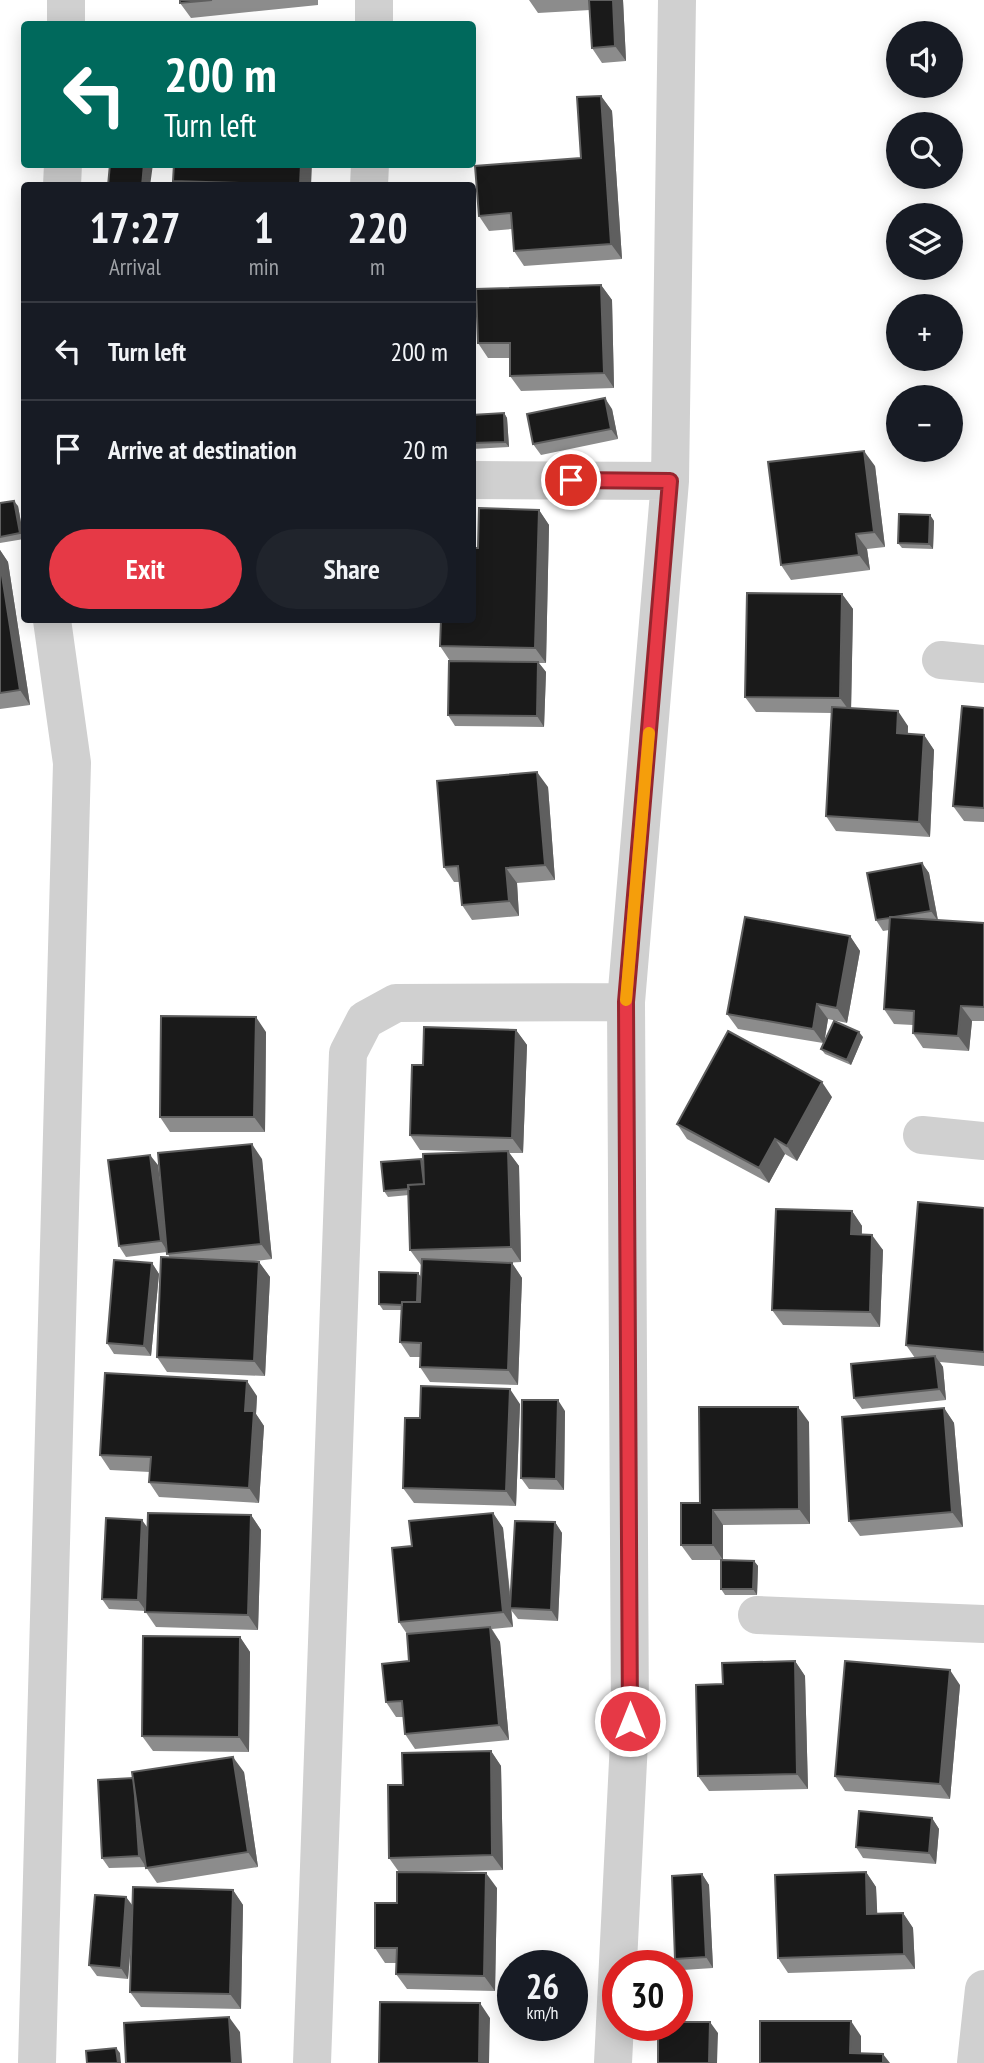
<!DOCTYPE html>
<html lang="en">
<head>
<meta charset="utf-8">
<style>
  :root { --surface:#171b24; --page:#20242c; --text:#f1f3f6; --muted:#9ea1a6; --line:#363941; --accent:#e63946 }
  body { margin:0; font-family:"PT Sans Narrow",sans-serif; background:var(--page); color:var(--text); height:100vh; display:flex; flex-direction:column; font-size:26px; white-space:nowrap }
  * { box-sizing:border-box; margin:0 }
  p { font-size:23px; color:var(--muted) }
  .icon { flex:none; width:38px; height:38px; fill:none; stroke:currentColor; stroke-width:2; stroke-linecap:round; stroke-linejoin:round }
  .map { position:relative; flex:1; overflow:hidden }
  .drawer { position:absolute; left:21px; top:182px; width:455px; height:441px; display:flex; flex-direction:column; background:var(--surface); border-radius:7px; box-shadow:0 4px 18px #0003 }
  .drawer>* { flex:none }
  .hud { position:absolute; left:21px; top:21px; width:455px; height:147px; border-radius:7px; box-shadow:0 4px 18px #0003; background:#00695c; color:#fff; overflow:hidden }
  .tools { position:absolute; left:886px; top:21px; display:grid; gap:14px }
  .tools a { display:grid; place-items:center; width:77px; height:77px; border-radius:50%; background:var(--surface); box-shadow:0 4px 18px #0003; font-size:35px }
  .speed { position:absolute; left:497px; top:1950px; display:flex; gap:14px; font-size:35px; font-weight:700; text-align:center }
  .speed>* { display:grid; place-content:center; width:91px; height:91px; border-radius:50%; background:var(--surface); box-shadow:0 4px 18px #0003; line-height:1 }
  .speed small { font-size:18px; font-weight:400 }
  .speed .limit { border:10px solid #d22; background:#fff; color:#111 }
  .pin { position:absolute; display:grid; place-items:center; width:60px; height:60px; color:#fff; margin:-30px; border:4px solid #fff; border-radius:50%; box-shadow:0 2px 7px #0007 }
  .me { position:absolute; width:77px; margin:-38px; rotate:0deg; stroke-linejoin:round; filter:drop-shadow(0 0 5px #0008) }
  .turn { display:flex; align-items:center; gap:24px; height:147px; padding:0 28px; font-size:32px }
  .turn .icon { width:91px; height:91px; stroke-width:2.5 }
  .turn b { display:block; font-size:49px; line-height:60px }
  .eta { display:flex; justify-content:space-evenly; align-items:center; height:119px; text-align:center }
  .eta b { font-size:42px; font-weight:800; line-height:49px }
  .button { display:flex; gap:14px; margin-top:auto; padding:14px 28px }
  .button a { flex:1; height:80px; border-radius:42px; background:var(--accent); color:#fff; font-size:28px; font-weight:800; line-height:80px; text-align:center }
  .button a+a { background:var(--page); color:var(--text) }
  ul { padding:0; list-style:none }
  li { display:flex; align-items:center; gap:21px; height:98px; padding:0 28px; border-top:2px solid var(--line) }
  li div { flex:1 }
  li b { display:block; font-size:26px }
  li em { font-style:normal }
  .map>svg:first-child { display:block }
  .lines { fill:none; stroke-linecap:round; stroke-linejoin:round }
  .street { stroke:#d0d0d0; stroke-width:38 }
  .wall { fill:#8c8c8c }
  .shaded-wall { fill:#5f5f5f }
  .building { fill:#1a1a1a; stroke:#5f5f5f; stroke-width:2 }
  .route-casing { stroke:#96252e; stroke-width:18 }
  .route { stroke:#e63946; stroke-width:12 }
  .slow { stroke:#f59e0b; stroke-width:12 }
</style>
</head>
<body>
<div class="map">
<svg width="984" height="2063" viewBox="0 0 984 2063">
  <rect width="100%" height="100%" fill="#fff"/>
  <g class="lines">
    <path class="street" d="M66,24V0
      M374,24V0
      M62,186L63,164
      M369,186L370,164
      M472,480L670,481
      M941,660L984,664
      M922,1135L984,1141
      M757,1615L984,1624
      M37,2063L72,763L52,620
      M312,2063L348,1053L365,1020L396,1003L626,1002
      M613,2063L630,1721L626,1002L670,481L677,0
      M976,2063L984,1989"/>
  </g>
  <path class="wall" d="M180,0H318V5L191,18L180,3Z
    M529,0H623L626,61L602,63L592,48L590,10L538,13Z
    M601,96L612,111L622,259L524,266L514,251L512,229L489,231L479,216L581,158Z
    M174,164L311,186H176L173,181Z
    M601,285L612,300L614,388L521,391L510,376V358H488L478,343Z
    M612,409L618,439L541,455L533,444Z
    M504,413L507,418L509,447L472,449V415Z
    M875,466L885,547L867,549L870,570L791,580L781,565Z
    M0,503L18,506L24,539L0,543Z
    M539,510L549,525L546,663H539L546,672L544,727L455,726L448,715L450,661L440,646L478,548Z
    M930,515L934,521L933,549L902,548L898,543Z
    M0,550L8,562L30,705L0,709Z
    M842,594L853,609L851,708L908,726V734L924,735L934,750L930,837L836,831L826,816L832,713L756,712L745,697Z
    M984,708V822L964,821L953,806Z
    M548,787L555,880L517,883L519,916L472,920L462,905L460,882H454L444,867Z
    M922,863L929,873L938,920L984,923V1021H972L969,1051L923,1048L913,1033V1025L894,1024L884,1009L889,930L883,931L876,920Z
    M850,936L860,951L847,1023L828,1019L824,1043L863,1037L851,1065L825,1054L821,1049L823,1043L738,1029L727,1014Z
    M516,1030L527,1045L523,1153H509L519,1166L521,1262L502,1263H512L522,1278L518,1385L430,1382L420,1367V1357H410L400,1342L401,1310H383L379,1304L418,1273L421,1277V1265L410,1250L409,1195L388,1197L384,1191L423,1161L488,1152L420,1150L410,1135L423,1065Z
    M266,1032L265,1132H170L160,1117Z
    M832,1097L797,1161L785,1154L769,1183L687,1139L677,1124Z
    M262,1159L272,1259L249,1262H259L270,1277L265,1376L167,1372L157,1357L170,1258L167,1252L126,1257L119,1246L158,1165L163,1209Z
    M984,1208V1366L940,1362L943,1367L946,1400L862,1409L854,1398L915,1358L906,1345Z
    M852,1211L862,1226V1234L883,1250L880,1327L783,1325L772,1310Z
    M152,1263L159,1274L151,1356L114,1354L107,1343Z
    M257,1396L256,1414L264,1426L259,1503L159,1497L149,1482L150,1472L110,1470L100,1455Z
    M520,1404L516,1506L414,1503L403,1488Z
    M944,1408L954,1423L963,1527L860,1536L849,1521Z
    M565,1411L564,1490L529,1489L521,1478Z
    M809,1422L810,1524L723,1525V1560L754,1561L758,1566L757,1595H725L721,1589V1560H692L681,1545L700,1503Z
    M493,1513L503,1528L511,1601L555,1522L562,1533L558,1621L518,1619L511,1610L513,1627L492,1629L500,1642L509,1740L415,1749L405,1734L403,1717H396L386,1702L409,1661L407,1634L399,1622L412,1546Z
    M251,1515L261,1530L258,1630L156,1627L145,1611L109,1609L102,1599L148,1528Z
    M240,1637L250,1652L249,1752L153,1751L142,1736Z
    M795,1661L805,1676L808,1789L709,1791L698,1776L723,1684Z
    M960,1685L950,1799L845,1791L835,1776Z
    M491,1751L501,1766L503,1870L434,1872L497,1888L495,1991L407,1989L396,1974L397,1963H385L375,1948L397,1903L399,1872L389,1858L403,1785Z
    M244,1772L258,1867L157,1883L146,1867L109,1868L102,1858Z
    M932,1818L939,1829L936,1864L863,1858L856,1847Z
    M866,1872L876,1887L877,1914L903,1913L913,1928L915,1969L788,1973L778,1958Z
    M702,1874L709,1885L713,1968L683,1970L675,1959Z
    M233,1890L243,1905L241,2009L141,2007L130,1992L132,1931L128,1979L97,1976L89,1965L126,1897L133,1906Z"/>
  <path class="shaded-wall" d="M613,0H623L626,61L615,46Z
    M601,96L612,111L622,259L611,244Z
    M144,164H153L150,186H142Z
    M301,164H312L311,186L300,185Z
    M601,285L612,300L614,388L604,373Z
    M605,398L612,409L618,439L611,429Z
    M504,413L507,418L509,447L505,442Z
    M864,451L875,466L885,547L874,532Z
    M14,501L18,506L24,539L20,533Z
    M539,510L549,525L546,663L535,648Z
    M930,515L934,521L933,549L929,544Z
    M856,534L867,549L870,570L859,555Z
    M0,550L8,562L30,705L20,690L0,563Z
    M842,594L853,609L851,713L840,698Z
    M538,662L546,672L544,727L537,716Z
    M898,711L908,726L907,748L897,733Z
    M924,735L934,750L930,837L919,822Z
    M537,772L548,787L555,880L545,865Z
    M922,863L929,873L938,921L931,911Z
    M506,868L517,883L519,916L509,901Z
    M850,936L860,951L847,1023L837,1008Z
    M817,1004L828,1019L824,1044L813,1029Z
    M961,1006L972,1021L969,1051L958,1036Z
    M256,1017L266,1032L265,1132L254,1117Z
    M516,1030L527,1045L523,1153L512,1138Z
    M859,1032L863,1037L851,1065L847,1060Z
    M822,1082L832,1097L797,1161L787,1146Z
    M775,1139L785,1154L769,1183L759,1168Z
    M252,1144L262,1159L272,1259L261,1244Z
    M508,1151L519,1166L521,1262L511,1247Z
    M150,1155L158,1165L168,1252L161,1241Z
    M852,1211L862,1226L861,1249L851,1234Z
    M872,1235L883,1250L880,1327L870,1312Z
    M259,1262L270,1277L265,1376L254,1361Z
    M152,1263L159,1274L151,1356L144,1346Z
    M512,1263L522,1278L518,1385L508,1370Z
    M418,1273L422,1279L421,1311L417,1305Z
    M935,1356L943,1367L946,1400L939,1389Z
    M247,1381L257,1396L256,1414L264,1426L259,1503L249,1488L245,1411Z
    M510,1389L520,1404L516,1506L506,1491Z
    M558,1400L565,1411L564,1490L556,1479Z
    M798,1407L809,1422L810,1524L799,1509Z
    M944,1408L954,1423L963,1527L952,1512Z
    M713,1510L723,1525V1560L713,1545Z
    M493,1513L503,1528L513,1627L503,1612Z
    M251,1515L261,1530L258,1630L248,1615Z
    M142,1520L150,1531L146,1611L138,1600Z
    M555,1522L562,1533L558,1621L551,1610Z
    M754,1561L758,1566L757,1595L753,1589Z
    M490,1627L500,1642L509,1740L499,1725Z
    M240,1637L250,1652L249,1752L239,1737Z
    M795,1661L805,1676L808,1789L797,1774Z
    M950,1670L960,1685L950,1799L940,1784Z
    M491,1751L501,1766L503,1870L492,1855Z
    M233,1757L244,1772L258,1867L248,1852Z
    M134,1777L146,1867L139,1856Z
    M932,1818L939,1829L936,1864L929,1853Z
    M866,1872L876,1887L878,1929L867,1914Z
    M486,1873L497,1888L495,1991L484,1976Z
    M702,1874L709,1885L713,1968L706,1957Z
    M233,1890L243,1905L241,2009L230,1994Z
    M126,1897L134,1908L128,1979L121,1968Z
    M903,1913L913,1928L915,1969L904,1954Z
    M480,2003L490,2018L489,2063H479Z
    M229,2017L240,2032L242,2063H232Z
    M851,2021L861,2036V2063L850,2053Z
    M710,2022L718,2033L717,2063H709Z
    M116,2048L120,2053L121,2063H118Z
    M883,2054L890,2063H883Z"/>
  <path class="building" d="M180,0H212L180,3Z
    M589,0H613L615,46L592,48Z
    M601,96L611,244L514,251L511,213L479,216L475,166L581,158L577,97Z
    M110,164H144L142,186H108Z
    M174,164H301L300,185L173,181Z
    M601,285L604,373L510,376V343H478L476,289Z
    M605,398L611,429L533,444L527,414Z
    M504,413L505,442L472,443V415Z
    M864,451L874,532L856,534L859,555L781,565L768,462Z
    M14,501L20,533L0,537V503Z
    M479,508L539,510L535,648L440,646L441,620H472V548H478Z
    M899,514L930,515L929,544L898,543Z
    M0,563L20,690L0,693Z
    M747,593L842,594L840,698L745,697Z
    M449,661L538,662L537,716L448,715Z
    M962,706L984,708V808L953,806Z
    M832,707L898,711L897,733L924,735L919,822L826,816Z
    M537,772L545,865L506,868L509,901L462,905L458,866L444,867L437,781Z
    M922,863L931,911L894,917H890V918L876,920L867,873Z
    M745,917L850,936L837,1008L817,1004L813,1029L727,1014Z
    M890,917L984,923V1007L961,1006L958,1036L913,1033L914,1011L884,1009Z
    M161,1016L256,1017L254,1117H160Z
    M834,1021L859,1032L847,1060L821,1049Z
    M424,1027L516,1030L512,1138L410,1135L412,1065H423Z
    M728,1031L822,1082L787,1146L775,1139L759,1168L677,1124Z
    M252,1144L261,1244L167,1254L158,1153Z
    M508,1151L511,1247L410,1250L408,1185L424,1184L423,1154Z
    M150,1155L161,1241L119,1246L108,1160Z
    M421,1159L424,1184L408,1185L409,1189L384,1191L381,1162Z
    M918,1202L984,1208V1352L906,1345Z
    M776,1209L852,1211L851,1234L872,1235L870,1312L772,1310Z
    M161,1257L259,1262L254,1361L157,1357Z
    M422,1259L512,1263L508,1370L420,1367L421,1343L400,1342L402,1302H420Z
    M114,1260L152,1263L144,1346L107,1343Z
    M379,1272L418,1273L417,1302H402V1305L379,1304Z
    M935,1356L939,1389L854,1398L851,1364Z
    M105,1373L247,1381L245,1411H254L249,1488L149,1482L151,1457L100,1455Z
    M421,1386L510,1389L506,1491L403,1488L405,1418H420Z
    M522,1400H558L556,1479L521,1478Z
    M699,1407H798L799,1509L713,1510V1545H681V1503H700Z
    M944,1408L952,1512L849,1521L842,1417Z
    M148,1513L251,1515L248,1615L145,1612Z
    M493,1513L503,1612L399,1622L392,1548L412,1546L409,1521Z
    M106,1518L142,1520L138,1600L102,1599Z
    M515,1521L555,1522L551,1610L510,1608Z
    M721,1560L754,1561L753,1589H721Z
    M490,1627L499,1725L405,1734L402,1701L386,1702L382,1664L409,1661L407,1634Z
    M143,1636L240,1637L239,1737L142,1736Z
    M795,1661L797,1774L698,1776L696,1685L723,1684L722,1663Z
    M845,1661L950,1670L940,1784L835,1776Z
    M491,1751L492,1855L389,1858L388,1785H403L402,1753Z
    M233,1757L248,1852L146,1868L132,1772Z
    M133,1778L135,1796L139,1856L102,1858L98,1780Z
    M859,1811L932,1818L929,1853L856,1847Z
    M397,1872L486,1873L484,1976L396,1974L397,1948H375V1903H397Z
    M866,1872L867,1914L903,1913L904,1954L778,1958L775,1875Z
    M702,1874L706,1957L675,1959L672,1876Z
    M133,1887L233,1890L230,1994L130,1992Z
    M95,1895L126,1897L121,1968L89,1965Z
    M380,2002L480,2003L479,2063H379Z
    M229,2017L232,2063H126L124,2023Z
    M760,2021H851L850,2053L883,2054V2063H760Z
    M677,2022H710L709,2063H658V2025H677Z
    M116,2048L118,2063H87L86,2051Z"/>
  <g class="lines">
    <defs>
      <path id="route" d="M571,480L670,481L626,1002L630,1721"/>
    </defs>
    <use href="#route" class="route-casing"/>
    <use href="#route" class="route"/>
    <path class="slow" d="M626,1000L649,733"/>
  </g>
</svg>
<div class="tools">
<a><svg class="icon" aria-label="sound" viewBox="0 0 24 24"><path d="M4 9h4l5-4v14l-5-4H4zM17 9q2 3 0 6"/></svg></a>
<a><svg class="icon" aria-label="search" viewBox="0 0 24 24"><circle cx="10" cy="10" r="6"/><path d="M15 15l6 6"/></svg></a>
<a><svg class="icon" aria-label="layers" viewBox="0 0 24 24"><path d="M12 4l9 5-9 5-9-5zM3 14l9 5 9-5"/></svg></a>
<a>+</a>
<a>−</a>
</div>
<div class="speed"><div>26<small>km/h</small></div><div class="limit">30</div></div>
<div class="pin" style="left:571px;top:480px;background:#d93025"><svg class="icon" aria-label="arrive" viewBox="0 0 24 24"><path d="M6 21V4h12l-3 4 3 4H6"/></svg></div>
<svg class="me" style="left:630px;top:1721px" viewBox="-20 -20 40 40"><circle r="17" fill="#e63946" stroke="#fff" stroke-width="3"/><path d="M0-11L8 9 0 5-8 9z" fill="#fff"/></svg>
<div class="hud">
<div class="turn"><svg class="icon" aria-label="left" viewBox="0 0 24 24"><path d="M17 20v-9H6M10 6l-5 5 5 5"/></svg><div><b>200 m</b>Turn left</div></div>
</div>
<section class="drawer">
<div class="eta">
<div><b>17:27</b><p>Arrival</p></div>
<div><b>1</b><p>min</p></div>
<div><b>220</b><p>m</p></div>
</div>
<ul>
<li><svg class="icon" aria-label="left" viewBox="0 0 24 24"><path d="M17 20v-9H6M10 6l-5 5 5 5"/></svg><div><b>Turn left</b></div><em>200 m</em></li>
<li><svg class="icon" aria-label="arrive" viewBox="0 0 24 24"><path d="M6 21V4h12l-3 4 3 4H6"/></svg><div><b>Arrive at destination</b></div><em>20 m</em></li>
</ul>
<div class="button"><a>Exit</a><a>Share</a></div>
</section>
</div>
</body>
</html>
